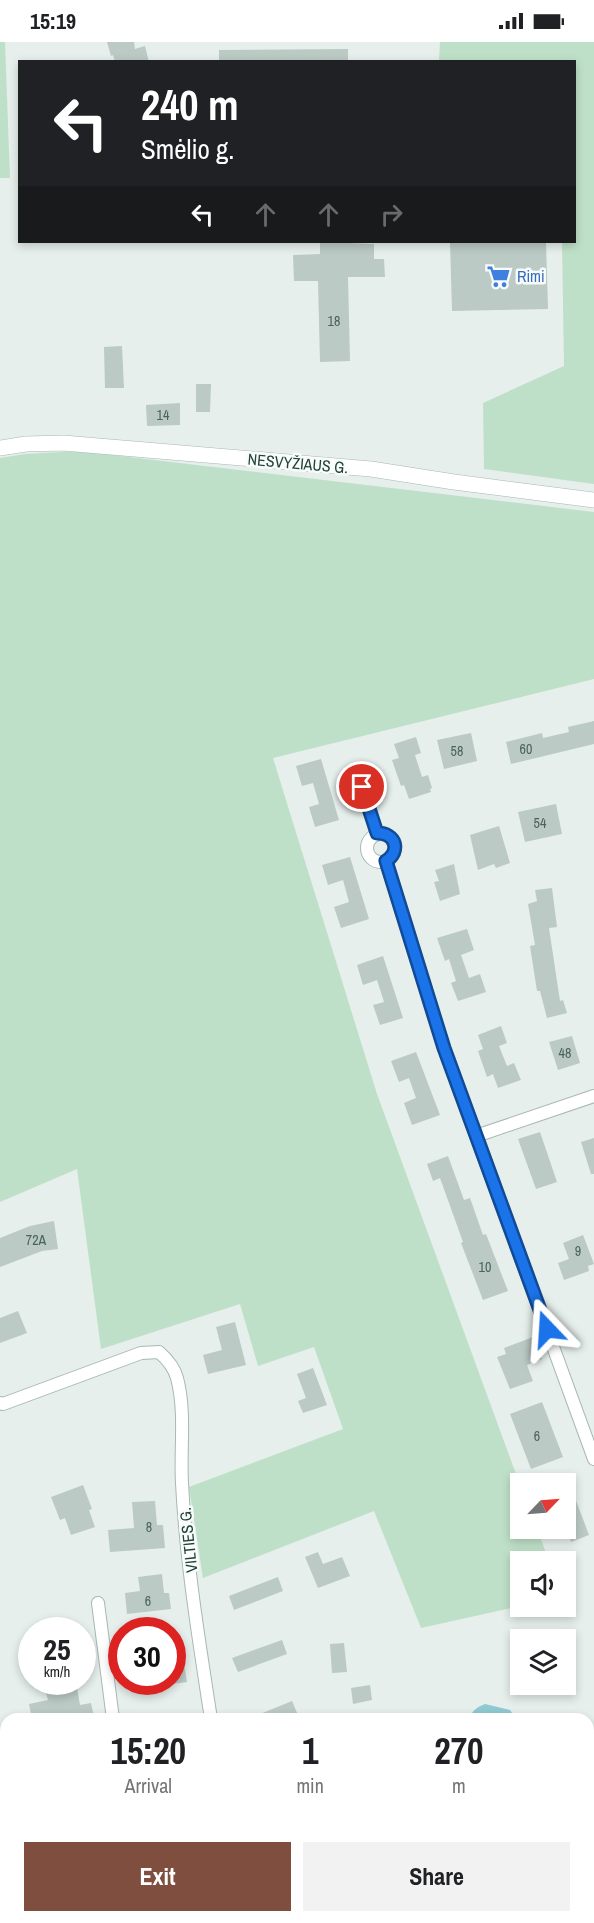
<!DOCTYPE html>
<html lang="en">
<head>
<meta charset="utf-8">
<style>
  :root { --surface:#fff; --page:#f2f2f2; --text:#202124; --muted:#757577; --accent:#7f4e3f }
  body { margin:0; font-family:"Archivo Narrow",sans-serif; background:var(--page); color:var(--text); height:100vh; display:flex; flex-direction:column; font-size:22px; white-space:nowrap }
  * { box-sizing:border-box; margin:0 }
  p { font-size:20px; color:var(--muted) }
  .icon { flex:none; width:33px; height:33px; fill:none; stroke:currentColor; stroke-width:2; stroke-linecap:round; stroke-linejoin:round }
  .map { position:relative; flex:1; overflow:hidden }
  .panel { position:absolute; left:0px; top:1671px; width:594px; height:210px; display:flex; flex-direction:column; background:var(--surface); border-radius:18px 18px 0 0; box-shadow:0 3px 9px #0003 }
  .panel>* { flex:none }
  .top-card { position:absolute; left:18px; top:18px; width:558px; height:183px; border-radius:0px; box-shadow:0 3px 9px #0003; background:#202124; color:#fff; overflow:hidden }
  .needle { width:39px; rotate:65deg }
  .controls { position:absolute; left:510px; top:1431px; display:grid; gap:12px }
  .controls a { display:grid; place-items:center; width:66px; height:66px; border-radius:0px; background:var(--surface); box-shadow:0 3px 9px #0003; font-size:30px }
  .speed { position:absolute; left:18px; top:1575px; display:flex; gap:12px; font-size:30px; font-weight:700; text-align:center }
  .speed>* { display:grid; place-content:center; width:78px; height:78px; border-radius:50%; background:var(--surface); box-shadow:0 3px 9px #0003; line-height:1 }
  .speed small { font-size:15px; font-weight:400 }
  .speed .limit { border:9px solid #d22; background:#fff; color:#111 }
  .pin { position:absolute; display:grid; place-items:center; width:51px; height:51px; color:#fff; margin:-26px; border:3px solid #fff; border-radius:50%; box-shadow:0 2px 6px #0007 }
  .me { position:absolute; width:66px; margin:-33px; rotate:340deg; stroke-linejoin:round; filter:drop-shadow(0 0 4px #0008) }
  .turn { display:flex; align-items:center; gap:21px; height:126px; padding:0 24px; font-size:27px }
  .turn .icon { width:78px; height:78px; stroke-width:2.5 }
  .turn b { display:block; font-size:42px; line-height:51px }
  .lanes { display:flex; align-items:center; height:57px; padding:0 24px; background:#0003; justify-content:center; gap:30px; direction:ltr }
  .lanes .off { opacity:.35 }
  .eta { display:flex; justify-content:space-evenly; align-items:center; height:102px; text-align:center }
  .eta b { font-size:36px; font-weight:700; line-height:42px }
  .primary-button { display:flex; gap:12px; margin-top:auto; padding:12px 24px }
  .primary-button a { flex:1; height:69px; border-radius:0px; background:var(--accent); color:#fff; font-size:24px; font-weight:700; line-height:69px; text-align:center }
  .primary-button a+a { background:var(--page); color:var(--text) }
  .status { display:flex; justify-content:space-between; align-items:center; height:42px; padding:0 30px; background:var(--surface); direction:ltr }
  .status svg { height:16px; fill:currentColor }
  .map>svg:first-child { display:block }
  .green { fill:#bfe0c8 }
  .water { fill:#8ec9d4 }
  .building { fill:#bbcac4 }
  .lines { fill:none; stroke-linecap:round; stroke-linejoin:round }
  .minor-casing { stroke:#a8b8b2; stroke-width:14 }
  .tertiary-casing { stroke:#a8b8b2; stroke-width:16 }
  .minor { stroke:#fff; stroke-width:12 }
  .tertiary { stroke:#fff; stroke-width:15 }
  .route-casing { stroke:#114b97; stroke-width:15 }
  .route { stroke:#1a73e8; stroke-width:10 }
  .labels { text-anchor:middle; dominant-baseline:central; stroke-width:5; stroke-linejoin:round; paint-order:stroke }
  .number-label { font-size:14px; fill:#4a645c }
  .shop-label { font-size:16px; fill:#366cbe; stroke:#f7fbf9; text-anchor:start }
  .street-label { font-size:16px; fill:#24423a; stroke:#f7fbf9 }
</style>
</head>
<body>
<div class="status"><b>15:19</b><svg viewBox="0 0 49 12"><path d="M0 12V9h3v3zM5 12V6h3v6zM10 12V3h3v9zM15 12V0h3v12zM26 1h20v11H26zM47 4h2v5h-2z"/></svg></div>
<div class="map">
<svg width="594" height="1881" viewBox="0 0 594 1881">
  <rect width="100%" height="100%" fill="#e6efeb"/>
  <path class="green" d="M0,0H5L10,136H0Z
    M440,0H594V442L484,427L483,361L564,324L562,200H574V20L439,19Z
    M78,409L594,470V637L273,716L377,1052L520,1443V1486L537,1487L549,1519L520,1520V1564L421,1586L374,1469L203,1536L189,1445L343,1387L314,1305L258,1324L240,1262L101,1307L77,1127L0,1160V416L25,412Z"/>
  <path class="water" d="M485,1662L510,1668L516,1677H470C471,1669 477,1665 485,1662Z"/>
  <path class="building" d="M107,0H134L135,7L145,4L149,20H115L113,13L111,14Z
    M348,7V20H219V8Z
    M320,200L374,202V217H384L385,235H348L350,319L320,320L318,239H294L293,213L320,212Z
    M450,200H546L548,267L452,269Z
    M122,304L124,346H105L104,305Z
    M196,342H211L210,370H196Z
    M180,361V383L147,384L146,363Z
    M594,679V702L511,722L506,700L542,691L543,696L569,690L568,685Z
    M471,691L477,719L444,727L437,698Z
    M416,695L421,711L415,713L422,735L428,733L432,746L430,747L431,750L409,757L404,743L401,744L392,718L399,716L394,702Z
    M321,717L339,778L315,785L309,765L319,762L313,741L302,744L296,724Z
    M556,762L562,792L525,800L518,770Z
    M499,784L510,821L496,826L494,822L478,828L470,793Z
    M350,815L369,877L341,886L334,865L349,860L343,838L328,843L322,823Z
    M454,822L460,852L440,859L434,840L439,839L435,828Z
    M552,846L557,885L549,886L560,959L563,958L567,971L547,976L540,949H537L530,904L535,903L528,862L537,859L535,848Z
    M467,887L474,908L461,913L469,936L480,932L486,950L458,959L451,941L456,939L449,917L445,919L437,896Z
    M383,914L403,976L380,983L373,963L384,960L377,938L363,943L357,923Z
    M501,984L507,1001L499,1004L507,1024L514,1021L521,1038L498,1046L493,1032L487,1035L478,1009L483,1007L478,993Z
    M572,994L580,1021L558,1028L549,1000Z
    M416,1010L440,1073L412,1083L404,1061L416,1056L409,1036L399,1040L391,1019Z
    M540,1090L557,1140L536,1147L518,1097Z
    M594,1096V1132H591L581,1100Z
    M448,1114L464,1158L470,1156L483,1193L486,1192L508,1249L483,1258L461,1201L463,1200L440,1136L433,1139L427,1122Z
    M54,1179L58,1207L42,1209L0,1225V1196L30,1184Z
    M583,1193L594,1222L588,1224L589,1229L564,1238L558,1221L569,1217L563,1201Z
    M18,1269L27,1291L0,1301V1276Z
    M235,1280L246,1323L208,1332L203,1313L222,1308L216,1285Z
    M533,1295L542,1317L527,1323L533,1339L510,1347L497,1315L506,1312L504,1306Z
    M313,1326L327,1363L303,1371L298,1359L306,1356L297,1332Z
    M542,1360L563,1415L531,1427L510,1372Z
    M83,1443L92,1467L89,1468L95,1485L71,1493L65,1476L60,1478L51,1455Z
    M575,1456L589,1493L571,1500L566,1486V1459Z
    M155,1459L157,1483H163L165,1506L110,1510L108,1488L134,1486L132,1460Z
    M318,1510L323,1522L342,1515L350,1534L318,1546L305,1515Z
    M162,1532L164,1551H169L171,1567L127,1572L125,1551L140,1549L138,1535Z
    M278,1535L283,1549L234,1568L229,1554Z
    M282,1598L287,1612L238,1630L232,1616Z
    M344,1601L347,1630L332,1631L330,1602Z
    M183,1616L187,1640L172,1642V1617Z
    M43,1640H76L80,1663L91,1661L94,1675L83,1677H32L29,1662L48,1658Z
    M370,1643L372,1658L353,1662L351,1646Z
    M292,1659L298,1673L288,1677H248Z"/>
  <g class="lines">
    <defs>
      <path id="minor" d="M362,745L377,791
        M367 806a14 14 0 1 1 28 0a14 14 0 1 1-28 0Z
        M386,819L444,1006L594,1417
        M476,1094L594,1054
        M0,1361L3,1362L141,1311L159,1310C167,1317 174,1325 177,1336C186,1370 180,1406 182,1441C186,1520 199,1599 211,1677
        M98,1561L113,1677
        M588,1858L594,1856
        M137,1875L138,1881
        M239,1875L240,1881
        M524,1881L540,1875"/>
      <path id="tertiary" d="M0,406L26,402L63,401L371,427L454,440L594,458"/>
    </defs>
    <use href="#minor" class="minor-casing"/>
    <use href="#tertiary" class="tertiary-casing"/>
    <use href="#minor" class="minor"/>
    <use href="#tertiary" class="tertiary"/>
  </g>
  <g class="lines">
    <defs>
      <path id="route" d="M362,745L377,791C396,791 401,809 386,819L444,1006L547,1287"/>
    </defs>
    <use href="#route" class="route-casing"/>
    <use href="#route" class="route"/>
  </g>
  <defs>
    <symbol id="supermarket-bare" viewBox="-9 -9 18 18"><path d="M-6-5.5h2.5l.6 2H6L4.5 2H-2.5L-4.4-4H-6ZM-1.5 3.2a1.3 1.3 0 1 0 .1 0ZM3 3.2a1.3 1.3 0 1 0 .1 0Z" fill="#3f7fe0" stroke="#f7fbf9" stroke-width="2.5" paint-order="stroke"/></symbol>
  </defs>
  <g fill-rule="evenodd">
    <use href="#supermarket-bare" x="482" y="218" width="33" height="33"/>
  </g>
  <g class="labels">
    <g class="number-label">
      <text x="334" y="279">18</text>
      <text x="163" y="373">14</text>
      <text x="526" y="707">60</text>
      <text x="457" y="709">58</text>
      <text x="540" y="781">54</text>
      <text x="565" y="1011">48</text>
      <text x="36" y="1198">72A</text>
      <text x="578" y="1209">9</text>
      <text x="485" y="1225">10</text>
      <text x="537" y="1394">6</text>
      <text x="149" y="1485">8</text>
      <text x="148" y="1559">6</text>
    </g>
    <g class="shop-label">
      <text x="517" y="234">Rimi</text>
    </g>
    <g class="street-label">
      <text transform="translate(298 421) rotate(5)">NESVYŽIAUS G.</text>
      <text transform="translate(188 1498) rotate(-96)">VILTIES G.</text>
    </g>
  </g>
</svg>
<div class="controls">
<a><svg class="needle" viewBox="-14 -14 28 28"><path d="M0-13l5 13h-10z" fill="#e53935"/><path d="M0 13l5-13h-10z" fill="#757577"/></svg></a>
<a><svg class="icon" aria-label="sound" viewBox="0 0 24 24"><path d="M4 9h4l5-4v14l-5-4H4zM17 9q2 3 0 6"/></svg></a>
<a><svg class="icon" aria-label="layers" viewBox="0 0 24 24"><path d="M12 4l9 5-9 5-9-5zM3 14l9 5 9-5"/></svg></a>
</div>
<div class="speed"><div>25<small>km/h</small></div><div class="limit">30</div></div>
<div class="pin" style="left:362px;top:745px;background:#d93025"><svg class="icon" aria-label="arrive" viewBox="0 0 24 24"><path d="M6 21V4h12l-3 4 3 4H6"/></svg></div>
<svg class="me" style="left:547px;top:1287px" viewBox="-20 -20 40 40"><path d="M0-17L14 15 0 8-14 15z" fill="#1a73e8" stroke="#fff" stroke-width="4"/></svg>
<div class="top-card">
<div class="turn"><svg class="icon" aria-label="left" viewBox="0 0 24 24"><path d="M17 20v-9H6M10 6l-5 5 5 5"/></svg><div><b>240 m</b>Smėlio g.</div></div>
<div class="lanes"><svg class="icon" aria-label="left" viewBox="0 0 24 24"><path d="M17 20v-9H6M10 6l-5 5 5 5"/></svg><svg class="icon off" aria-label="ahead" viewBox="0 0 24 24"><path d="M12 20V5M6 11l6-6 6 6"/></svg><svg class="icon off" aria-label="ahead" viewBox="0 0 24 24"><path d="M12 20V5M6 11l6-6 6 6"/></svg><svg class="icon off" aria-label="right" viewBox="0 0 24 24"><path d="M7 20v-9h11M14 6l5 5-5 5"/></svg></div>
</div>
<section class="panel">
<div class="eta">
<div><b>15:20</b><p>Arrival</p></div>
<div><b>1</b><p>min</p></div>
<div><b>270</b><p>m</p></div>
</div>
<div class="primary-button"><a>Exit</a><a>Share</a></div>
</section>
</div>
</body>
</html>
